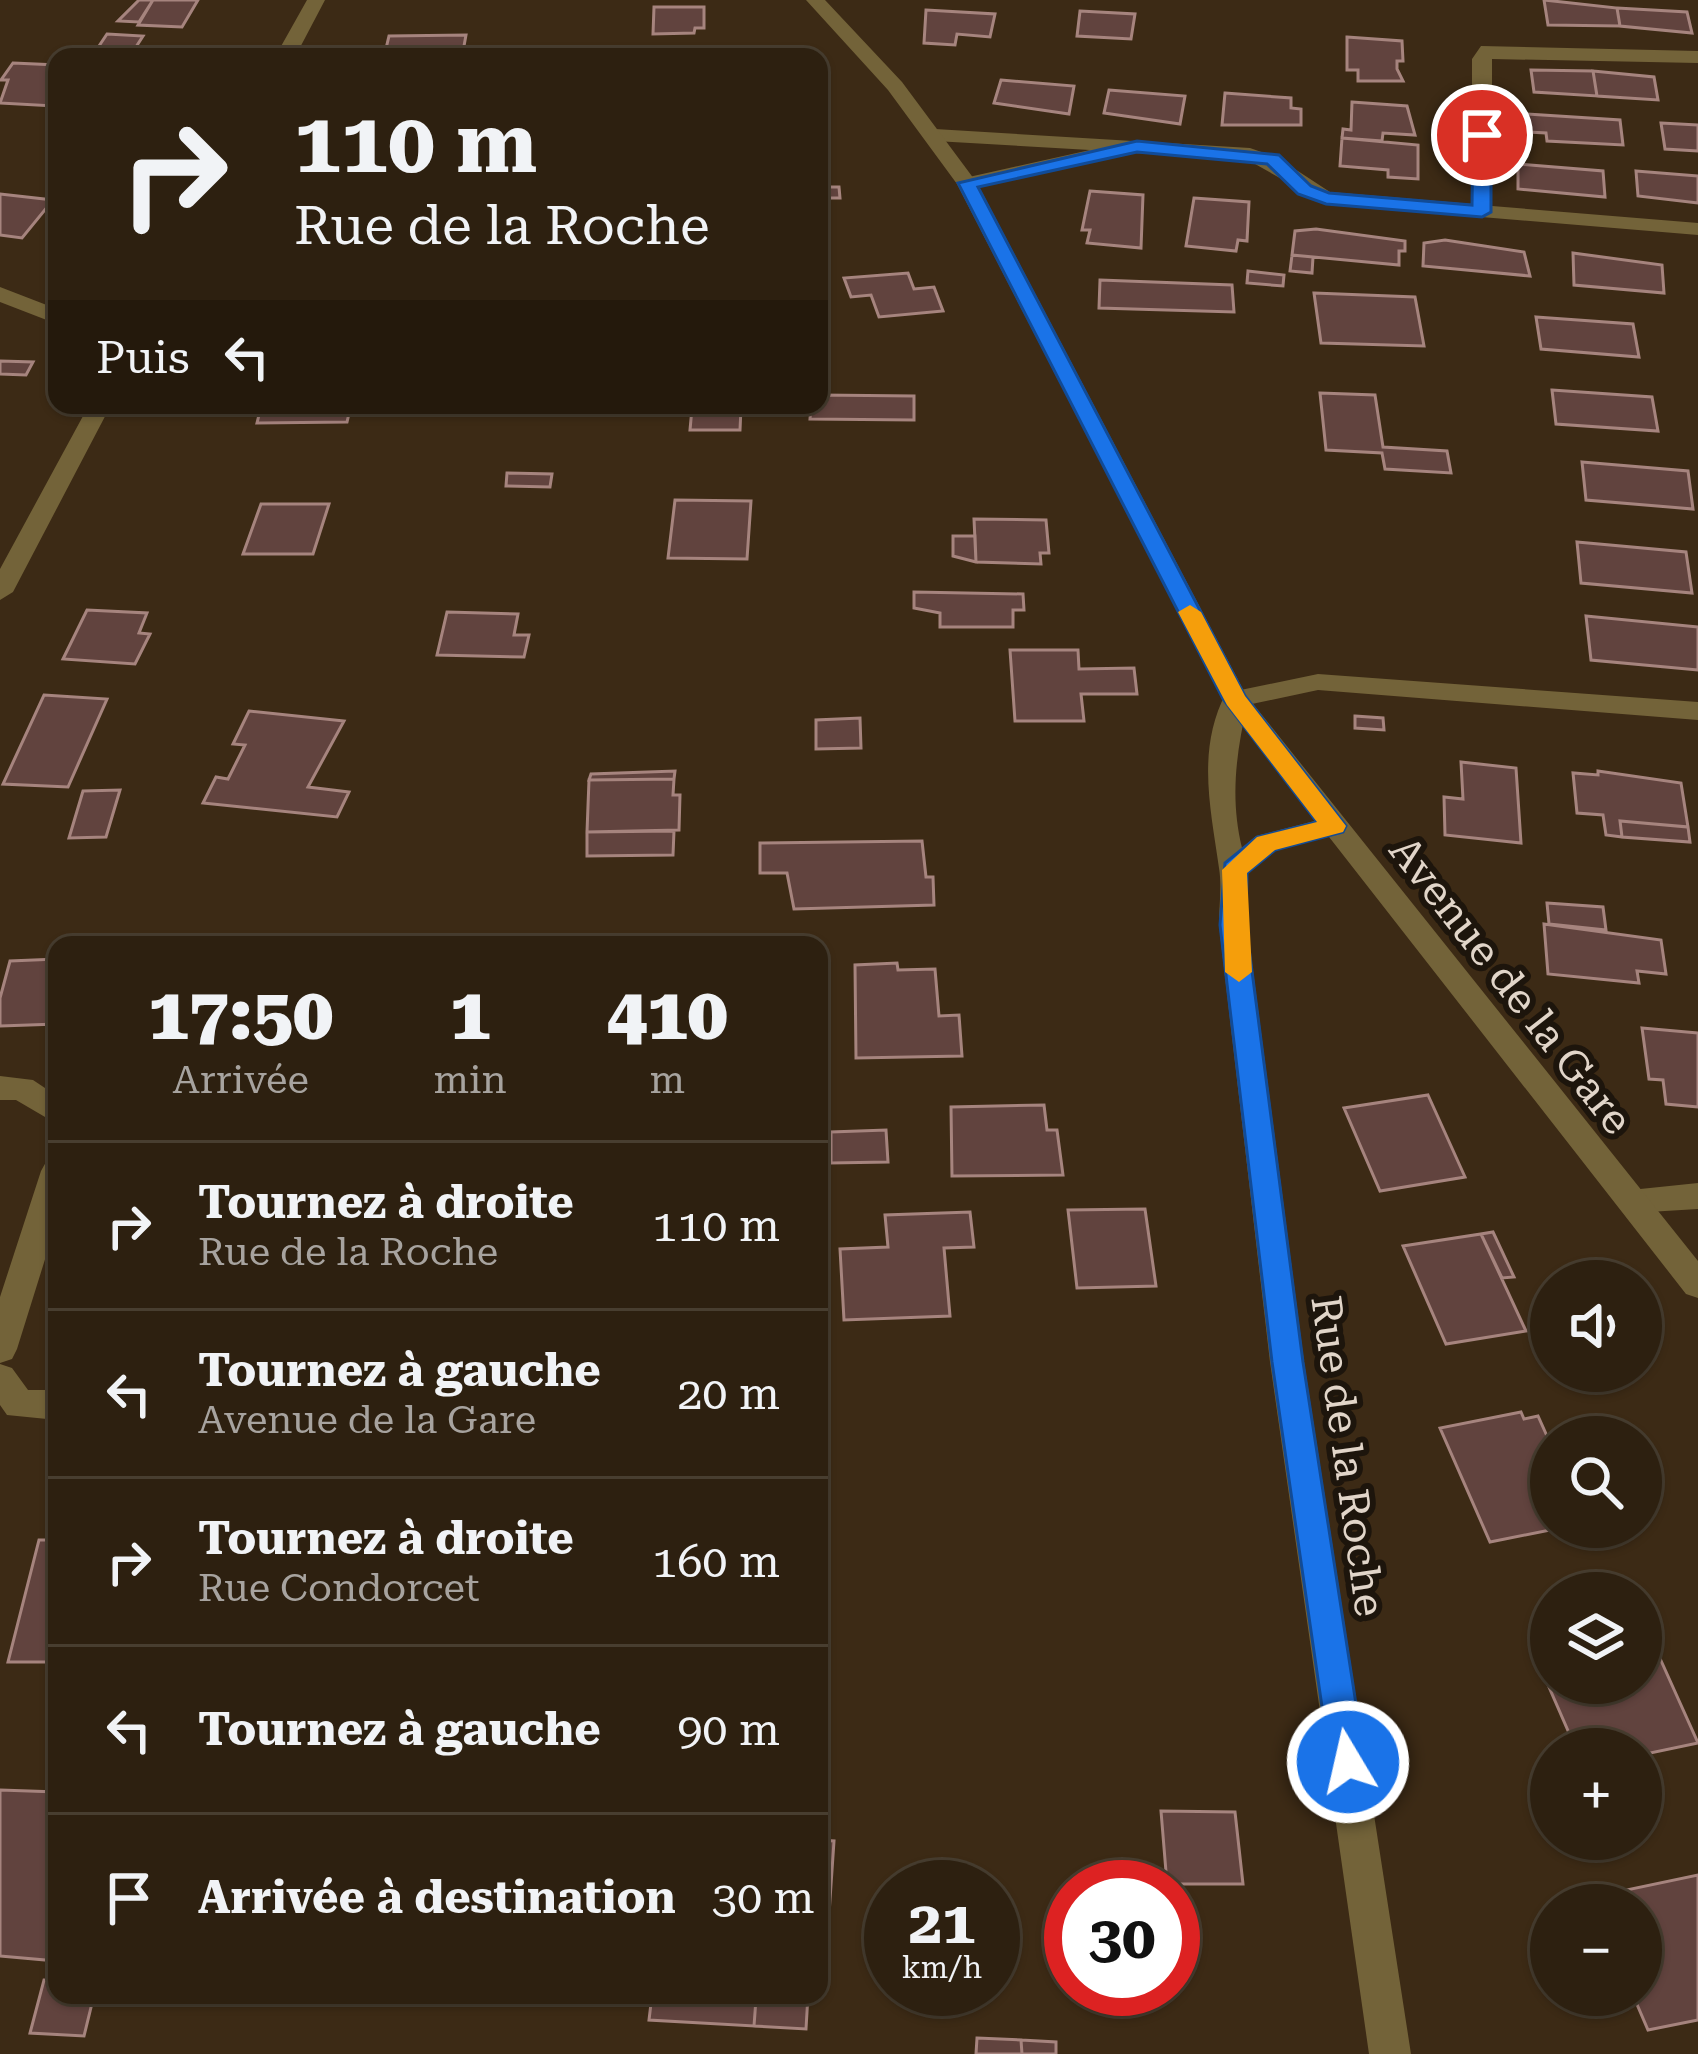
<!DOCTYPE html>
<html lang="fr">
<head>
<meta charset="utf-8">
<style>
  :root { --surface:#2d2010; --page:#392d1e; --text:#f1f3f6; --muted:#a7a39f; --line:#483e30 }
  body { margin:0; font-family:"Roboto Serif",serif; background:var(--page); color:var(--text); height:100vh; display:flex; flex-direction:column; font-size:45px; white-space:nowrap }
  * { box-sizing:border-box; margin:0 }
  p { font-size:39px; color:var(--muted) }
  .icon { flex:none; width:66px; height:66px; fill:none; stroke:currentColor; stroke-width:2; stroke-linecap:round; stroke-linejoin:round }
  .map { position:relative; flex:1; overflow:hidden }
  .panel { position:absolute; left:48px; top:936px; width:780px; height:1068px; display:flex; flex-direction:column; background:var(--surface); border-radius:24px; box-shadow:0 3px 9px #0004,0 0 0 3px var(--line) }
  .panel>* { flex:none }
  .hud { position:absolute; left:48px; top:48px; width:780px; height:366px; border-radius:24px; box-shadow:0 3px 9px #0004,0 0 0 3px var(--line); background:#2d2010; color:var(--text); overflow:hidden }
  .tools { position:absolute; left:1530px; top:1260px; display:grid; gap:24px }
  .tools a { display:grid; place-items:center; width:132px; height:132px; border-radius:50%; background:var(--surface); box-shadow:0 3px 9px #0004,0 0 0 3px var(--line); font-size:60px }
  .speed { position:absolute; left:864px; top:1860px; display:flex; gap:24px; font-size:60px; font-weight:700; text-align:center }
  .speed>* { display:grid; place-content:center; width:156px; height:156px; border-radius:50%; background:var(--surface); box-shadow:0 3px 9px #0004,0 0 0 3px var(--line); line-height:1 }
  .speed small { font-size:30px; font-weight:400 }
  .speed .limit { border:18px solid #d22; background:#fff; color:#111 }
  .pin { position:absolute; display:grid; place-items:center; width:102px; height:102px; color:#fff; margin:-51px; border:6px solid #fff; border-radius:50%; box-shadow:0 3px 12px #0007 }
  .me { position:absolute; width:132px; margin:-66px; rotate:351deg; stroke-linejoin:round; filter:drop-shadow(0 0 9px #0008) }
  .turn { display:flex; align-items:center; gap:42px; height:252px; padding:0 48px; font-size:54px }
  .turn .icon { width:156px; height:156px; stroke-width:2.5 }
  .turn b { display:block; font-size:84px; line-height:102px }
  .then { display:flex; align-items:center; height:114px; padding:0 48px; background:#0003; gap:24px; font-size:45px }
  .eta { display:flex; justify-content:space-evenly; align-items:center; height:204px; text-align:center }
  .eta b { font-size:72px; font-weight:800; line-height:84px }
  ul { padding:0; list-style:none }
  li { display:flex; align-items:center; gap:36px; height:168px; padding:0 48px; border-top:3px solid var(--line) }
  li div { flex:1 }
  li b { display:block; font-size:45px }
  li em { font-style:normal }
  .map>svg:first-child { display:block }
  .building { fill:#61433e; stroke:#a6847e; stroke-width:3 }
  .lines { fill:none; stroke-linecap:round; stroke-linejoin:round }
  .minor { fill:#736339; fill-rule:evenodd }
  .tertiary { fill:#736339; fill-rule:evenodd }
  .route { fill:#1a73e8; stroke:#114b97; stroke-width:3 }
  .slow { fill:#f59e0b }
  .labels { text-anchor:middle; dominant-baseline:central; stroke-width:12; stroke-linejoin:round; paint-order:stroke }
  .street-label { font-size:42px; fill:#e1d5c9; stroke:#1d150c }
</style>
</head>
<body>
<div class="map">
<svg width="1698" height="2054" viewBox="0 0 1698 2054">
  <rect width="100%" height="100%" fill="#3c2a15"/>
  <path class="building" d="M139,0H153L139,22L118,21Z
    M153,0H198L182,27L138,25Z
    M1544,0L1617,8L1620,26L1548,25Z
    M654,7H704V28H695L694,33L653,34Z
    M1617,8L1687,12L1692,33L1620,26Z
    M926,10L995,14L990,37L957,34L955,45L924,43Z
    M1080,11L1135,14L1131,39L1077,36Z
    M107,34L143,36L134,50L97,49Z
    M466,35L462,57H384L389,36Z
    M1347,37L1402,41L1403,61H1397V69L1403,81H1358V70H1347Z
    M13,63L57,65L54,106L0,103L8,80H1Z
    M1531,70L1593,71L1597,96L1534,92Z
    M1593,71L1654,77L1658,100L1597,96Z
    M1001,80L1074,86L1069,114L994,103Z
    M1109,90L1185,96L1180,124L1104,113Z
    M1225,93L1291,98V108L1301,109V125H1222Z
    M1352,102L1407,106L1415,135L1383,133L1382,141L1342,138L1343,129L1351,130Z
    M1527,114L1620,120L1623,145L1547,141L1546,133L1528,132Z
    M1661,123L1698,125V151L1665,149Z
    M1342,138L1418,145V179L1388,177V170L1340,166Z
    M1518,164L1603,171L1605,197L1518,189Z
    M1636,171L1698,176V203L1638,196Z
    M819,187H839L840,198H826L827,234H819Z
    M1090,191L1143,195L1141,248L1087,243L1090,230H1082Z
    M0,194L53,200L22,238L0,235Z
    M1194,198L1249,202L1247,241L1238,240L1236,251L1186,246Z
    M1316,229L1405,241V251H1399V265L1292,255L1295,231Z
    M1445,240L1524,252L1530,276L1423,266L1424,243Z
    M1573,253L1662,265L1664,293L1574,285Z
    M1292,255L1313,257L1312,273L1290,271Z
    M1248,271L1284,275L1283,286L1247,283Z
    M908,273L914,289L934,287L943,311L879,317L871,295L851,297L844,278Z
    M1100,280L1232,285L1234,312L1099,308Z
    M1314,293L1415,297L1424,346L1321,343Z
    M1536,317L1633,324L1639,357L1541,349Z
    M0,361L33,362L26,375L0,374Z
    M1552,390L1652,397L1658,431L1556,424Z
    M1320,393L1375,395L1383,447L1447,451L1451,473L1385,469L1382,453L1326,450Z
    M819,395L914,396V420L810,419L811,405H819Z
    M277,405H351L347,422L257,423L260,411H276Z
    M692,408H741L740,430H690Z
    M1582,462L1688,471L1693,509L1586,500Z
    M507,473L552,474L550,487L506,486Z
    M675,500L751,501L747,559L668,558Z
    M261,504H329L313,554H243Z
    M974,519L1046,520L1049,553H1040L1041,564L976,562Z
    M953,536H975L976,562L953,556Z
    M1577,542L1686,552L1692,593L1581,583Z
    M914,592L1023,594L1024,610H1013V627H940V613L914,608Z
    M87,610L147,613L139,633L150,634L135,664L63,659Z
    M447,612L518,614L514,635H529L524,657L437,655Z
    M1586,616L1698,627V670L1591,660Z
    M1010,650H1078L1079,669L1134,668L1137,694H1081L1084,721H1015Z
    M44,695L107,699L68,787L3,784Z
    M249,711L344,721L308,787L349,792L337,817L203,803L216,777L228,779L245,745L233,744Z
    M1355,716L1383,718L1384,730L1355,728Z
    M860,718L861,748L816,749V720Z
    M1461,762L1516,768L1521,843L1445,835L1444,797L1463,799Z
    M675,771L674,779L589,780L591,774Z
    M1598,771L1681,783L1688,827L1620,821L1622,837L1606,835L1603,815L1577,813L1573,773L1598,775Z
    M674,779L673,795H680L679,830L587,832L589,780Z
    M120,790L106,837L69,838L83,791Z
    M1620,821L1688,827L1690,842L1622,837Z
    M674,831L673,855L587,856V832Z
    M922,841L926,877H933L934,905L794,909L787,873H760V843Z
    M1547,903L1603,907L1606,930L1549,924Z
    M1544,924L1661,940L1666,974L1637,971L1639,983L1548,974Z
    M57,959V1024L0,1026V998L10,961Z
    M897,963L898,970L935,969L939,1016L959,1015L962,1056L856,1058L855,965Z
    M1642,1028L1698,1033V1107L1666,1104L1663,1080L1649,1079Z
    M1428,1095L1465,1177L1380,1191L1344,1108Z
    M1044,1105L1047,1130H1057L1063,1175L952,1176L951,1107Z
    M886,1130L888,1162L831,1163V1132Z
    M1145,1209L1156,1286L1077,1288L1068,1210Z
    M970,1212L974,1247L944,1248L950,1316L844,1320L840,1249L888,1247L885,1215Z
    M1493,1232L1514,1277L1502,1278L1481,1234Z
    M1481,1234L1526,1331L1446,1344L1403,1246Z
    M1521,1412L1524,1419L1538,1416L1551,1445V1452L1538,1454L1551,1480V1527H1565L1490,1542L1440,1428Z
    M39,1540H57V1662H8Z
    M1645,1625L1698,1743L1641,1755V1749H1576L1532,1648L1551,1644V1683H1641Z
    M0,1790L57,1792V1961L0,1956Z
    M1161,1811L1235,1812L1243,1884H1167Z
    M819,1840L834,1841L828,1929H819Z
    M1698,1875V2020L1648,2030L1633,1995H1641V1905H1596L1593,1897Z
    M44,1980L57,1981V1995H94L84,2036L30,2033Z
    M652,1995H803L797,2001L756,1999L754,2026L649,2020Z
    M803,1995H808L806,2029L754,2026L756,1999L797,2001Z
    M977,2038L1021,2040L1022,2054H976Z
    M1021,2040L1056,2042V2054H1022Z"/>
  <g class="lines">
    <path class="minor" d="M1481,46L1698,51V63L1492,59V206L1698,223V235L1326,204L1248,160L1103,151V159L967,189L960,187V179L1090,150L935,141L925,135L935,129L1250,148L1278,158L1330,192L1472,204V59Z
      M0,287L57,309V324L0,302Z
      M1318,674L1698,702V720L1318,690L1247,705C1236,755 1230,798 1242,848L1256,836L1334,816L1348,826L1344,833L1275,850L1248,873L1247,925L1304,1362L1411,2054H1369L1270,1362L1219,925C1219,907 1222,886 1219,868C1211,810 1196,750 1226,693Z
      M0,1076L33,1080L57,1096V1124L16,1100H0Z
      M57,1159V1221L17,1349L12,1359L0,1363V1297L41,1171L46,1162Z
      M1698,1183V1209L1632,1213L1621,1209L1616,1200L1621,1191Z
      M0,1364L12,1368L28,1390H57V1420L7,1415L0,1405Z"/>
    <path class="tertiary" d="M307,0H325L295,57H275Z
      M806,0H825L902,82L977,183L1246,695L1698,1261V1298L1686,1294L1226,705L957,184L888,90Z
      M89,405H111L13,592L0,600V569Z"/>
  </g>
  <path class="route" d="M1482,130L1491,135V212L1482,217L1326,204L1298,194L1267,164L1137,152L978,187L1245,696L1346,826L1343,832L1275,850L1247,873L1246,925L1303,1362L1365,1762L1360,1774L1348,1779L1336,1774L1330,1762L1272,1362L1220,925L1225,863L1257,837L1317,822L1223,699L958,183L1137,141L1279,155L1311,186L1329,193L1472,205L1473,135Z"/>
  <path class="slow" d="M1190,605L1201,612L1245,696L1346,826L1343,832L1275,850L1247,873L1252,972L1239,982L1225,972L1222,870L1257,837L1317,822L1227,705L1178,612Z"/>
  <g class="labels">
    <g class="street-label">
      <text transform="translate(1511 985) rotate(52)">Avenue de la Gare</text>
      <text transform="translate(1348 1456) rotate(82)">Rue de la Roche</text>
    </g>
  </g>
</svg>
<div class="tools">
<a><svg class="icon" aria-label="sound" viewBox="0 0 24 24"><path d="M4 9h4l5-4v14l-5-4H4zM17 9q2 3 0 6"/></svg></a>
<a><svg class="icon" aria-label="search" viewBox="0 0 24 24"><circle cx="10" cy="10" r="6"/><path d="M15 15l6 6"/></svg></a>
<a><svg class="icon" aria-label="layers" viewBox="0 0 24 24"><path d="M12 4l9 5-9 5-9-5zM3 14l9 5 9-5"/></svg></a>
<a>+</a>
<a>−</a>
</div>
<div class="speed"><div>21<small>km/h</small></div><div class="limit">30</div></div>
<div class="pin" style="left:1482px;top:135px;background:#d93025"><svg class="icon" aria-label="arrive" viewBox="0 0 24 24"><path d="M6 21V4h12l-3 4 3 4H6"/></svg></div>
<svg class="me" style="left:1348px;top:1762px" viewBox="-20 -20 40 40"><circle r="17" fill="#1a73e8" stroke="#fff" stroke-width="3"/><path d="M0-11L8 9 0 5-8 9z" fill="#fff"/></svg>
<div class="hud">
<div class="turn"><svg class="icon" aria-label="right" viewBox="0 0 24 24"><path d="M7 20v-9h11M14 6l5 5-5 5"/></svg><div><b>110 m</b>Rue de la Roche</div></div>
<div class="then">Puis<svg class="icon" aria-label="left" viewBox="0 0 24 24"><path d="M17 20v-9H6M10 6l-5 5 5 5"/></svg></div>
</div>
<section class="panel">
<div class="eta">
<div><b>17:50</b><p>Arrivée</p></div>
<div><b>1</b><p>min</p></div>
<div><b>410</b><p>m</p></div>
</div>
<ul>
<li><svg class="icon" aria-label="right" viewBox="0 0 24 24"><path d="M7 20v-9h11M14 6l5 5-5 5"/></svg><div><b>Tournez à droite</b><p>Rue de la Roche</p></div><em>110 m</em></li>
<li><svg class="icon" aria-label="left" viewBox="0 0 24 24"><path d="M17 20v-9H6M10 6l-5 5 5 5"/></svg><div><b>Tournez à gauche</b><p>Avenue de la Gare</p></div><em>20 m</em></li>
<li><svg class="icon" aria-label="right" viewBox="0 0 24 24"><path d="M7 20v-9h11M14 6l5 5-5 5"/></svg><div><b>Tournez à droite</b><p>Rue Condorcet</p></div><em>160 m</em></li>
<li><svg class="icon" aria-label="left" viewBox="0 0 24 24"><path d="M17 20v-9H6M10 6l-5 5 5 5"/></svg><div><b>Tournez à gauche</b></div><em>90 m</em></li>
<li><svg class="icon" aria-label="arrive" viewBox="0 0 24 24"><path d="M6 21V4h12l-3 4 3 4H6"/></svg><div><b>Arrivée à destination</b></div><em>30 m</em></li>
</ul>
</section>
</div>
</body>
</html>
